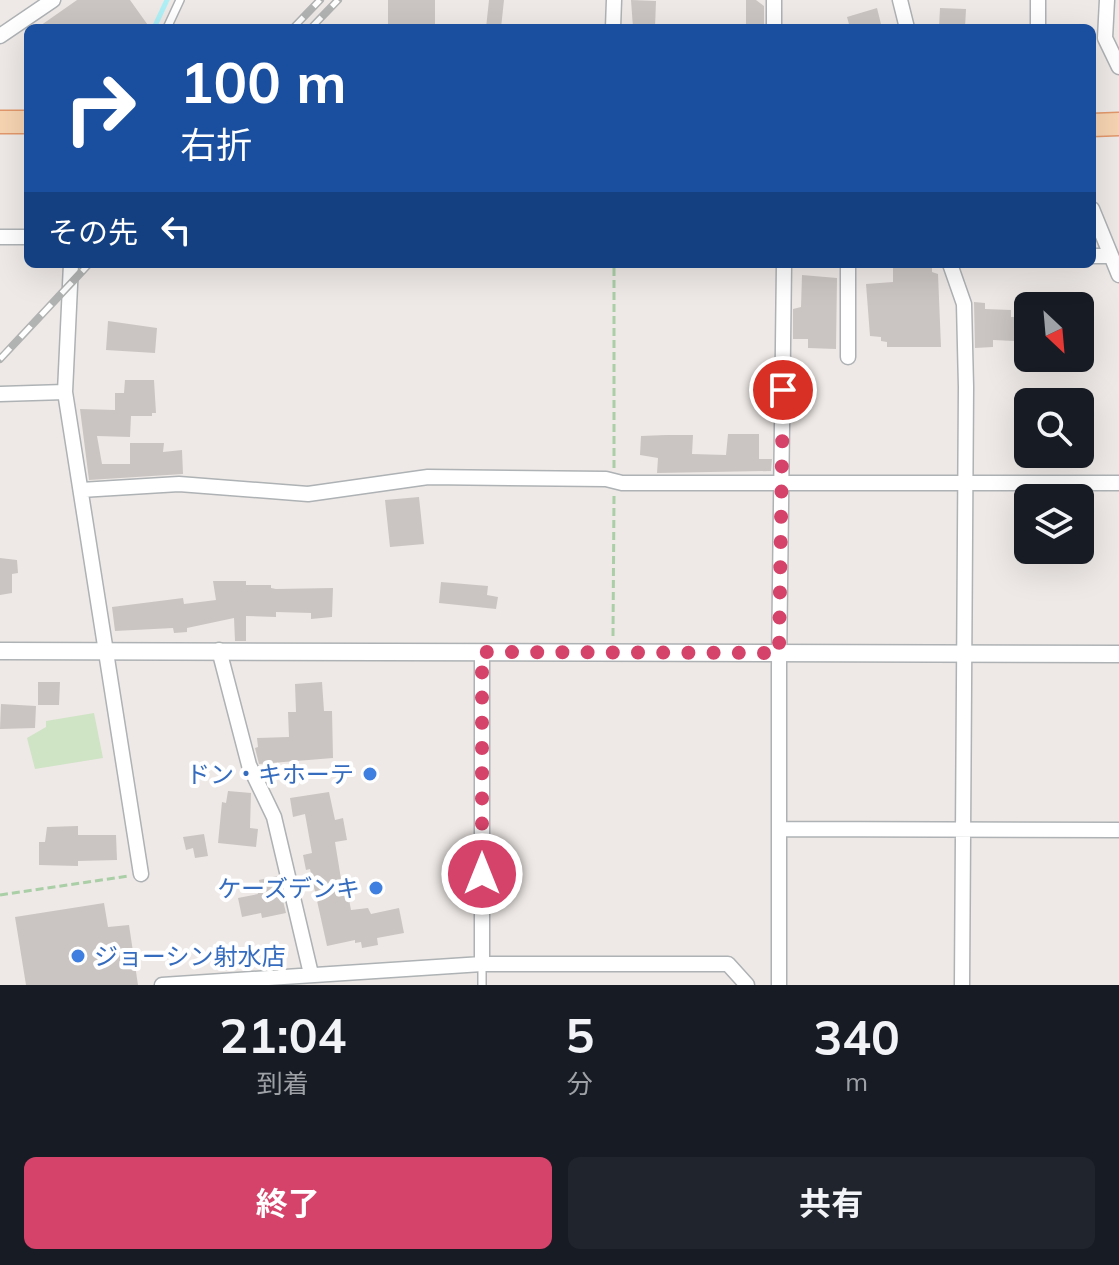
<!DOCTYPE html>
<html lang="ja">
<head>
<meta charset="utf-8">
<style>
  :root { --surface:#171b24; --page:#20242c; --text:#f1f3f6; --muted:#9ea1a6; --accent:#d6436a }
  body { margin:0; font-family:Mulish,"Noto Sans JP",sans-serif; background:var(--page); color:var(--text); height:100vh; display:flex; flex-direction:column; font-size:30px; white-space:nowrap }
  * { box-sizing:border-box; margin:0 }
  p { font-size:26px; color:var(--muted) }
  .icon { flex:none; width:44px; height:44px; fill:none; stroke:currentColor; stroke-width:2; stroke-linecap:round; stroke-linejoin:round }
  .map { position:relative; height:985px; overflow:hidden }
  .panel { display:flex; flex-direction:column; background:var(--surface); flex:1 }
  .panel>* { flex:none }
  .hud { position:absolute; left:24px; top:24px; width:1072px; height:244px; border-radius:12px; box-shadow:0 8px 32px #0002; background:#1a4fa0; color:#fff; overflow:hidden }
  .needle { width:52px; rotate:154deg }
  .tools { position:absolute; left:1014px; top:292px; display:grid; gap:16px }
  .tools a { display:grid; place-items:center; width:80px; height:80px; border-radius:12px; background:var(--surface); box-shadow:0 8px 32px #0002; font-size:40px }
  .pin { position:absolute; display:grid; place-items:center; width:68px; height:68px; color:#fff; margin:-34px; border:4px solid #fff; border-radius:50%; box-shadow:0 2px 8px #0007 }
  .me { position:absolute; width:88px; margin:-44px; rotate:0deg; stroke-linejoin:round; filter:drop-shadow(0 0 6px #0008) }
  .turn { display:flex; align-items:center; gap:28px; height:168px; padding:0 24px; font-size:36px }
  .turn .icon { width:104px; height:104px; stroke-width:2.5 }
  .turn b { display:block; font-size:56px; line-height:68px }
  .then { display:flex; align-items:center; height:76px; padding:0 24px; background:#0003; gap:16px; font-size:30px }
  .eta { display:flex; justify-content:space-evenly; align-items:center; height:136px; text-align:center }
  .eta b { font-size:48px; font-weight:700; line-height:56px }
  .button { display:flex; gap:16px; margin-top:auto; padding:16px 24px }
  .button a { flex:1; height:92px; border-radius:12px; background:var(--accent); color:#fff; font-size:32px; font-weight:700; line-height:92px; text-align:center }
  .button a+a { background:var(--page); color:var(--text) }
  .map>svg:first-child { display:block }
  .green { fill:#cfe3c5 }
  .lines { fill:none; stroke-linecap:round; stroke-linejoin:round }
  .stream { stroke:#aeeff6; stroke-width:5 }
  .building { fill:#cac5c2 }
  .service-casing { stroke:#aeb2b4; stroke-width:10 }
  .minor-casing { stroke:#aeb2b4; stroke-width:17 }
  .tertiary-casing { stroke:#aeb2b4; stroke-width:19 }
  .primary-casing { stroke:#e2986b; stroke-width:25 }
  .path { stroke:#aacfa7; stroke-width:3; stroke-dasharray:8 4; stroke-linecap:butt }
  .service { stroke:#fff; stroke-width:7 }
  .minor { stroke:#fff; stroke-width:14 }
  .tertiary { stroke:#fff; stroke-width:16 }
  .primary { stroke:#f6d4b2; stroke-width:22 }
  .rail-casing { stroke:#b1b2b2; stroke-width:8 }
  .rail { stroke:#fff; stroke-width:5; stroke-dasharray:15; stroke-linecap:butt }
  .route { stroke:#d6436a; stroke-width:14; stroke-dasharray:0 25.2 }
  .shop-dot { fill:#3f7fe0; stroke:#fff; stroke-width:3 }
  .labels { text-anchor:middle; dominant-baseline:central; stroke-width:8; stroke-linejoin:round; paint-order:stroke }
  .shop-label { font-size:24px; fill:#366cbe; stroke:#fff; text-anchor:end }
</style>
</head>
<body>
<div class="map">
<svg width="1119" height="985" viewBox="0 0 1119 985">
  <rect width="100%" height="100%" fill="#eee9e6"/>
  <path class="green" d="M94,713L103,758L35,769L27,738L46,727V721Z"/>
  <g class="lines">
    <path class="stream" d="M154,28L167,0"/>
  </g>
  <path class="building" d="M77,0H130L150,28H37Z
    M388,0H435V28H388Z
    M489,0H504L501,28H486Z
    M631,0L656,1L655,28H633Z
    M746,0H756L764,6V28H746Z
    M877,8L882,28H850L847,17Z
    M940,8L966,9L965,28H939Z
    M893,264H932V272L938,274L941,347H887V342L881,341V337L870,336L866,284L893,282Z
    M802,275L837,278L836,349L808,348V339H793V309L801,307Z
    M974,302L985,303V309L1011,310V317H1015L1014,341L993,340V347L975,348Z
    M108,321L157,328L155,353L106,350Z
    M125,380H154L156,413H152V416H131L130,437L97,436L102,464H130V443H164L163,452L182,450L183,474L89,480L80,409L115,410V393H124Z
    M728,434H759V459H772L771,471L657,473L658,458L640,455L641,436L666,435H693L692,454L726,455Z
    M419,497L424,544L390,547L385,500Z
    M0,558L17,560L18,573L12,574V593L0,595Z
    M213,581H246V585H271V588L276,589L333,588L332,617L311,619V613L276,612V617L246,616V641H235L234,618L187,628V632L174,633L173,628L115,631L112,607L183,598L184,604L216,600Z
    M441,582L488,586L487,595L498,597L496,609L439,603Z
    M38,682H60L59,705H38Z
    M322,682L324,711H332L333,758L259,764L255,748L258,747L257,738L289,737L288,712H296L295,684Z
    M1,704L36,706L35,728L0,729Z
    M228,791L251,793L250,828L258,829L256,847L218,843L222,802L226,803Z
    M329,792L335,820L343,818L347,840L335,842L342,885L346,884L351,910L368,908L371,914L399,908L404,933L377,938L378,945L362,948L361,942L355,943V940L327,946L310,869L306,870L303,855L312,853L305,814L293,817L290,798Z
    M78,826V835H116L117,860L78,861V866L39,865V842H45L47,827Z
    M204,834L208,856L195,858L193,848L186,850L183,837Z
    M277,876L286,913L262,918L261,913L242,917L238,898L258,894L257,890L261,889L259,880Z
    M104,903L108,927L129,925L138,985H26L15,917Z"/>
  <g class="lines">
    <defs>
      <path id="service" d="M167,28L180,0
        M482,964V985"/>
      <path id="minor" d="M774,0V28
        M900,0L907,28
        M1107,0L1105,38L1119,67
        M613,28L614,0
        M1038,28V0
        M0,36L53,0
        M1092,209L1119,275
        M0,237H28
        M1092,256H1111
        M71,264L65,392L141,874
        M950,264L964,304L966,387L962,985
        M848,357V264
        M0,394L65,392
        M81,490L179,484L308,494L428,477L606,479L622,483H1119
        M219,650L249,765L274,817L311,974
        M779,829L1119,830
        M482,964V652
        M162,985L482,964H728L747,985
        M779,985V666L784,264"/>
      <path id="tertiary" d="M0,651L1119,654"/>
      <path id="primary" d="M0,122H28
        M1092,125L1119,124"/>
    </defs>
    <use href="#service" class="service-casing"/>
    <use href="#minor" class="minor-casing"/>
    <use href="#tertiary" class="tertiary-casing"/>
    <use href="#primary" class="primary-casing"/>
    <path class="path" d="M614,468V264
      M613,636L614,496
      M0,895L129,876"/>
    <use href="#service" class="service"/>
    <use href="#minor" class="minor"/>
    <use href="#tertiary" class="tertiary"/>
    <use href="#primary" class="primary"/>
    <defs>
      <path id="rail" d="M293,28L320,0
        M311,28L338,0
        M0,359L89,264"/>
    </defs>
    <use href="#rail" class="rail-casing"/>
    <use href="#rail" class="rail"/>
  </g>
  <g class="lines">
    <path class="route" d="M482,874V652L779,653L783,390"/>
  </g>
  <g class="shop-dot">
    <circle cx="370" cy="774" r="8"/>
    <circle cx="376" cy="888" r="8"/>
    <circle cx="78" cy="956" r="8"/>
  </g>
  <g class="labels">
    <g class="shop-label">
      <text x="354" y="774">ドン・キホーテ</text>
      <text x="360" y="888">ケーズデンキ</text>
      <text x="94" y="956" text-anchor="start">ジョーシン射水店</text>
    </g>
  </g>
</svg>
<div class="tools">
<a><svg class="needle" viewBox="-14 -14 28 28"><path d="M0-13l5 13h-10z" fill="#e53935"/><path d="M0 13l5-13h-10z" fill="#9ea1a6"/></svg></a>
<a><svg class="icon" aria-label="search" viewBox="0 0 24 24"><circle cx="10" cy="10" r="6"/><path d="M15 15l6 6"/></svg></a>
<a><svg class="icon" aria-label="layers" viewBox="0 0 24 24"><path d="M12 4l9 5-9 5-9-5zM3 14l9 5 9-5"/></svg></a>
</div>
<div class="pin" style="left:783px;top:390px;background:#d93025"><svg class="icon" aria-label="arrive" viewBox="0 0 24 24"><path d="M6 21V4h12l-3 4 3 4H6"/></svg></div>
<svg class="me" style="left:482px;top:874px" viewBox="-20 -20 40 40"><circle r="17" fill="#d6436a" stroke="#fff" stroke-width="3"/><path d="M0-11L8 9 0 5-8 9z" fill="#fff"/></svg>
<div class="hud">
<div class="turn"><svg class="icon" aria-label="right" viewBox="0 0 24 24"><path d="M7 20v-9h11M14 6l5 5-5 5"/></svg><div><b>100 m</b>右折</div></div>
<div class="then">その先<svg class="icon" aria-label="left" viewBox="0 0 24 24"><path d="M17 20v-9H6M10 6l-5 5 5 5"/></svg></div>
</div>
</div>
<section class="panel">
<div class="eta">
<div><b>21:04</b><p>到着</p></div>
<div><b>5</b><p>分</p></div>
<div><b>340</b><p>m</p></div>
</div>
<div class="button"><a>終了</a><a>共有</a></div>
</section>
</body>
</html>
